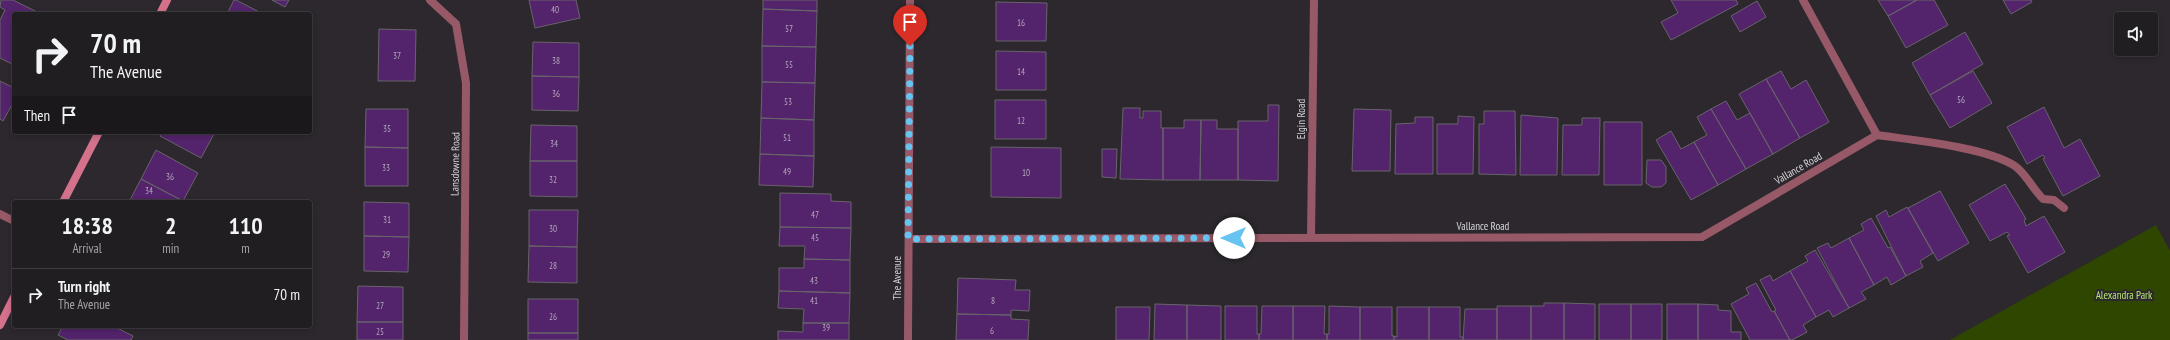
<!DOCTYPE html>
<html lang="en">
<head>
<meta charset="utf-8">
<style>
  :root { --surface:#211e22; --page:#29272a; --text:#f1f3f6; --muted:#a2a2a5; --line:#3e3c40 }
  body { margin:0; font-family:"PT Sans Narrow",sans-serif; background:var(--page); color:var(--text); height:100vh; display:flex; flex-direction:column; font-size:15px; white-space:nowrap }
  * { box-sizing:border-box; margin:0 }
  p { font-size:13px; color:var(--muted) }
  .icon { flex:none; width:22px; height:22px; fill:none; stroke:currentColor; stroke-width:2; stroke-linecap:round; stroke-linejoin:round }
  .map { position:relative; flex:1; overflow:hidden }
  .panel { position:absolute; left:12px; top:200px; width:300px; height:128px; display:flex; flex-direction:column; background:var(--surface); border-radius:4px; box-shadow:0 2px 6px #0003,0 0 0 1px var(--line) }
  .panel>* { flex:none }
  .guide { position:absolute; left:12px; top:12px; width:300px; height:122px; border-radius:4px; box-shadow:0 2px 6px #0003,0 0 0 1px var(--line); background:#211e22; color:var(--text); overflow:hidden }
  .controls { position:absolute; left:2114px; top:12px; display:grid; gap:8px }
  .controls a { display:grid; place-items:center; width:44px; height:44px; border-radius:4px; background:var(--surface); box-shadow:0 2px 6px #0003,0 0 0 1px var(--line); font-size:20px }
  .pin { position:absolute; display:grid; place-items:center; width:34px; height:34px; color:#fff; margin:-41px -17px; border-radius:50% 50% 50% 0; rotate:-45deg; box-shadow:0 0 4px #0007 }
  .pin .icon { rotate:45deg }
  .me { position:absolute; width:44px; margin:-22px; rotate:270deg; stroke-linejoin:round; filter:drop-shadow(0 0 3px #0008) }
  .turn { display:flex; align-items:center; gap:14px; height:84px; padding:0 12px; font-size:18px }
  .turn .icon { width:52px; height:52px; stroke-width:2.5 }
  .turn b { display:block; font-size:28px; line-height:34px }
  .then { display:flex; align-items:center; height:38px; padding:0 12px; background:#0003; gap:8px; font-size:15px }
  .eta { display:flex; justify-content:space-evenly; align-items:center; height:68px; text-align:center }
  .eta b { font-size:24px; font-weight:700; line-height:28px }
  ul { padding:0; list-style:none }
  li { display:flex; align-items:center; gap:12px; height:52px; padding:0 12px; border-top:1px solid var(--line) }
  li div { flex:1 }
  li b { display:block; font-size:15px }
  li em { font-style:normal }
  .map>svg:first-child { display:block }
  .green { fill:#2e4600 }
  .building { fill:#53236b; stroke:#68646a }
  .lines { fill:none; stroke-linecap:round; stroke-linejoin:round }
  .lane { stroke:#975968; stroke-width:8 }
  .street { stroke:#975968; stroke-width:8 }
  .secondary { stroke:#d4718b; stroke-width:8 }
  .route { stroke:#67c4f0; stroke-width:7; stroke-dasharray:0 12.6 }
  .labels { text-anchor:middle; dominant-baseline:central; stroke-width:4; stroke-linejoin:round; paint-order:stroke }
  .number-label { font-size:9px; fill:#b5a8bd }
  .street-label { font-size:11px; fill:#d6d4d8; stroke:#2c282e }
  .park-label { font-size:11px; fill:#b3e570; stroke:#2c282e }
</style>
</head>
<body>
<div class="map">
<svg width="2170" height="340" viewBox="0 0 2170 340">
  <rect width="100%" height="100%" fill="#2c282e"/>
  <path class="green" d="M2156,225L2170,251V340H1950Z"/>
  <path class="building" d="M1,0H13L41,14H14V65L0,58V20L5,10L0,7Z
    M234,0H236L263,14H227Z
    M272,0H289L285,7Z
    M529,0H576L580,18L535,28Z
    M763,0H817V11L763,9Z
    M1671,0H1736L1738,4L1671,40L1661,22L1678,13Z
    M1878,0H1917L1888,16Z
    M1917,0H1934L1948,25L1906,48L1888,16Z
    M2003,0H2031L2032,2L2011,14Z
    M1757,1L1766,17L1740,32L1731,16Z
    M996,2L1047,3L1046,41H996Z
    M763,9L817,11L816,47L762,46Z
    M379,29L416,30L415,81H378Z
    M1965,32L1983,64L1930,95L1912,63Z
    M533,42L579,43V77L532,76Z
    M762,46L816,47L815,83L762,82Z
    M996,51L1046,52V90H996Z
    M1781,71L1791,89L1806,80L1829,122L1800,138L1766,79Z
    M1973,71L1992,103L1950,128L1930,95Z
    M532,76L579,77L578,111L532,110Z
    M1766,79L1800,138L1773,154L1739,94Z
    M0,81L14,88V101L3,121L0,119Z
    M762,82L815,83L814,120L761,118Z
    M995,100H1046V139H995Z
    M1726,101L1737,120L1750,113L1773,154L1746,169L1711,109Z
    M1268,105H1279L1278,181L1238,180V121H1268Z
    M2044,107L2064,148L2080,139L2100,176L2063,196L2043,159L2045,158L2043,155L2027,164L2007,127Z
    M1123,108H1140V118H1143V111H1161V128H1163V180L1120,179Z
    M366,109H408V148L365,147Z
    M1354,109L1391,110L1390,171H1352Z
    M1711,109L1746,169L1718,185L1694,142L1707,135L1697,117Z
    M1484,111H1515L1516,175L1479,174V124H1484Z
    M1521,115L1558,118L1557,175H1520Z
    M1458,116L1474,117L1473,174H1437V124H1458Z
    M1415,117H1433V174H1395L1396,124L1415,123Z
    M761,118L814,120V156L760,154Z
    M1582,118H1600L1599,175H1562L1563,125H1582Z
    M1184,120H1201L1200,180H1163V128H1184Z
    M1201,120H1217V129H1238V180H1200Z
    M1604,122H1642V185H1604Z
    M531,125L577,126V161H530Z
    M1671,131L1681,149L1694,142L1718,185L1691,200L1656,140Z
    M162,132H215L201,158L160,136Z
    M365,147L408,148V186H365Z
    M991,147L1061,148V198L991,197Z
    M1102,149H1117L1116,178L1102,177Z
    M156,150L198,173L183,201L141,179Z
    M760,154L814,156L813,187L759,185Z
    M1647,160H1661L1666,167V183L1661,187H1652L1646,183Z
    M530,161H577V197L530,196Z
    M141,179L183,201L182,202H129Z
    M2005,184L2026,219L2024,220L2026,226L2044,216L2065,252L2028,273L2007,236L2010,235L2007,232L1990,241L1969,205Z
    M1940,191L1969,243L1938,261L1908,208Z
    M780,193L831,194V201L851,202V228L780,227Z
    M364,202L409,203V237L364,236Z
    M1907,207L1933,253L1920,261L1923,267L1906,276L1876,216L1886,210L1889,217Z
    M529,210H578L577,247L529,246Z
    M1871,218L1888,248L1890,247L1906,276L1891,285L1887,277L1874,285L1849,238L1864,230L1861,224Z
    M780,227L851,228L850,260L804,259L805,246H779Z
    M364,236L409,237L408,272L364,271Z
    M1849,238L1874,285L1861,292L1866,299L1849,308L1817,248L1828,243L1831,248Z
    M529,246L577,247V283L528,282Z
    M1815,250L1849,308L1833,317L1829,310L1816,317L1790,271L1808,261L1805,256Z
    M804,259L850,260V293L779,291V268H804Z
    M1790,271L1816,317L1803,325L1807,332L1792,340H1790L1774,311L1776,310L1760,280L1770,275L1773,281Z
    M958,278L1016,280L1015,290H1030L1029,311L1011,310V315L957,314Z
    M1756,283L1772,312L1774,311L1790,340H1750L1731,304L1749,294L1746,288Z
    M358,286L403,287V322H357Z
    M779,291L850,293L849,323H803L804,309L778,308Z
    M528,299H578V333H528Z
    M1544,303H1564V340H1531V306H1544Z
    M1564,303L1595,304V340H1564Z
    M1155,304L1187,305V340H1154Z
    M1599,304H1631V340H1599Z
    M1631,304H1662V340H1631Z
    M1667,304H1698V340H1667Z
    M1698,304L1718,305V310L1731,311V332H1741V340H1698Z
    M1187,305L1221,306V340H1187Z
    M1225,306H1257V334H1259V340H1225Z
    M1262,306H1293V340H1259V334H1261Z
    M1293,306H1325L1324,334H1327V340H1293Z
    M1329,306L1360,307V340H1327V334H1329Z
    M1497,306H1531V340H1497Z
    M1116,307H1150L1149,340H1116Z
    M1360,307H1392V336H1394V340H1360Z
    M1397,307H1429V340H1394V336L1397,337Z
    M1429,307H1460V337H1463V340H1429Z
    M1465,309H1497V340H1463Z
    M957,314L1011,315V319L1029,320L1028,340H956Z
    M357,322H403V340H357Z
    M803,323H849V340H778V331L803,332Z
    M63,326H113L133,336L131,340H68L58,335Z
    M528,333H578V340H528Z"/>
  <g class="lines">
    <path class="lane" d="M1877,135C1912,140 1986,147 2015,166C2026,174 2033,189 2043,199L2054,200L2064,208
      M0,214L14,221"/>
    <path class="street" d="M430,0L456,24L466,83L464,340
      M1311,237L1314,0
      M909,239L1702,237L1877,135L1803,0
      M908,340L910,0"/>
    <path class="secondary" d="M160,14L167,0
      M63,202L99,132
      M0,325L14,297"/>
  </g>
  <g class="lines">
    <path class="route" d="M910,46L908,239L1234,238"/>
  </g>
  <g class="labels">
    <g class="number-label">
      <text x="555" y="9">40</text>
      <text x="1021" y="22">16</text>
      <text x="789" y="28">57</text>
      <text x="397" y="55">37</text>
      <text x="556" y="60">38</text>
      <text x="789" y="64">55</text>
      <text x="1021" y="71">14</text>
      <text x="556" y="93">36</text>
      <text x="1961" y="99">56</text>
      <text x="788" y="101">53</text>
      <text x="1021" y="120">12</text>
      <text x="387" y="128">35</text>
      <text x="787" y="137">51</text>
      <text x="554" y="143">34</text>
      <text x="386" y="167">33</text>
      <text x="787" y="171">49</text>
      <text x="1026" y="172">10</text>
      <text x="170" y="176">36</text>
      <text x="553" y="179">32</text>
      <text x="149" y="190">34</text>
      <text x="815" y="214">47</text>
      <text x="387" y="219">31</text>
      <text x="553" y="228">30</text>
      <text x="815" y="237">45</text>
      <text x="386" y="254">29</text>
      <text x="553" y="265">28</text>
      <text x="814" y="280">43</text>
      <text x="814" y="300">41</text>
      <text x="993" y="300">8</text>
      <text x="380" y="305">27</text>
      <text x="553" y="316">26</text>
      <text x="826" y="327">39</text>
      <text x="992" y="330">6</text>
      <text x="380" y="331">25</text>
    </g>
    <g class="street-label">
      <text transform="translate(1301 119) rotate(-90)">Elgin Road</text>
      <text transform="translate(455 164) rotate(-89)">Lansdowne Road</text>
      <text transform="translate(1798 168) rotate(-30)">Vallance Road</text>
      <text x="1483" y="226">Vallance Road</text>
      <text transform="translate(897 278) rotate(-90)">The Avenue</text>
    </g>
    <g class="park-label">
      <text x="2124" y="295">Alexandra Park</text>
    </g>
  </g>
</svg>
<div class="controls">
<a><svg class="icon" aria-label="sound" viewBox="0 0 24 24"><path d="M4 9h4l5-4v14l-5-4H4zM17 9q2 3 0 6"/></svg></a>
</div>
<div class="pin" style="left:910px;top:46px;background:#d93025"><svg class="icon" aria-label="arrive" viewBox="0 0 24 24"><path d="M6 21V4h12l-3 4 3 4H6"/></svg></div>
<svg class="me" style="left:1234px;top:238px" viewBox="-20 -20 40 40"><circle r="19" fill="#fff"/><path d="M0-13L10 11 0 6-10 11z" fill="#67c4f0"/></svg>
<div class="guide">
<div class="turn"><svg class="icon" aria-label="right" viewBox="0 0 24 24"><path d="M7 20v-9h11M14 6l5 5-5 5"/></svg><div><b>70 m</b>The Avenue</div></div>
<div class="then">Then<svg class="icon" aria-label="arrive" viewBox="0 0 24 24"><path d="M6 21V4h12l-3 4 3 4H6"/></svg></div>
</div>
<section class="panel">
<div class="eta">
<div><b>18:38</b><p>Arrival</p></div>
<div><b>2</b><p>min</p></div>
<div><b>110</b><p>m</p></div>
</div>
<ul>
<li><svg class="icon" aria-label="right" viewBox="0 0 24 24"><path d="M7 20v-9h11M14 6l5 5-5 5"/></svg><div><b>Turn right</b><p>The Avenue</p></div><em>70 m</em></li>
</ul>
</section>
</div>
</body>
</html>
